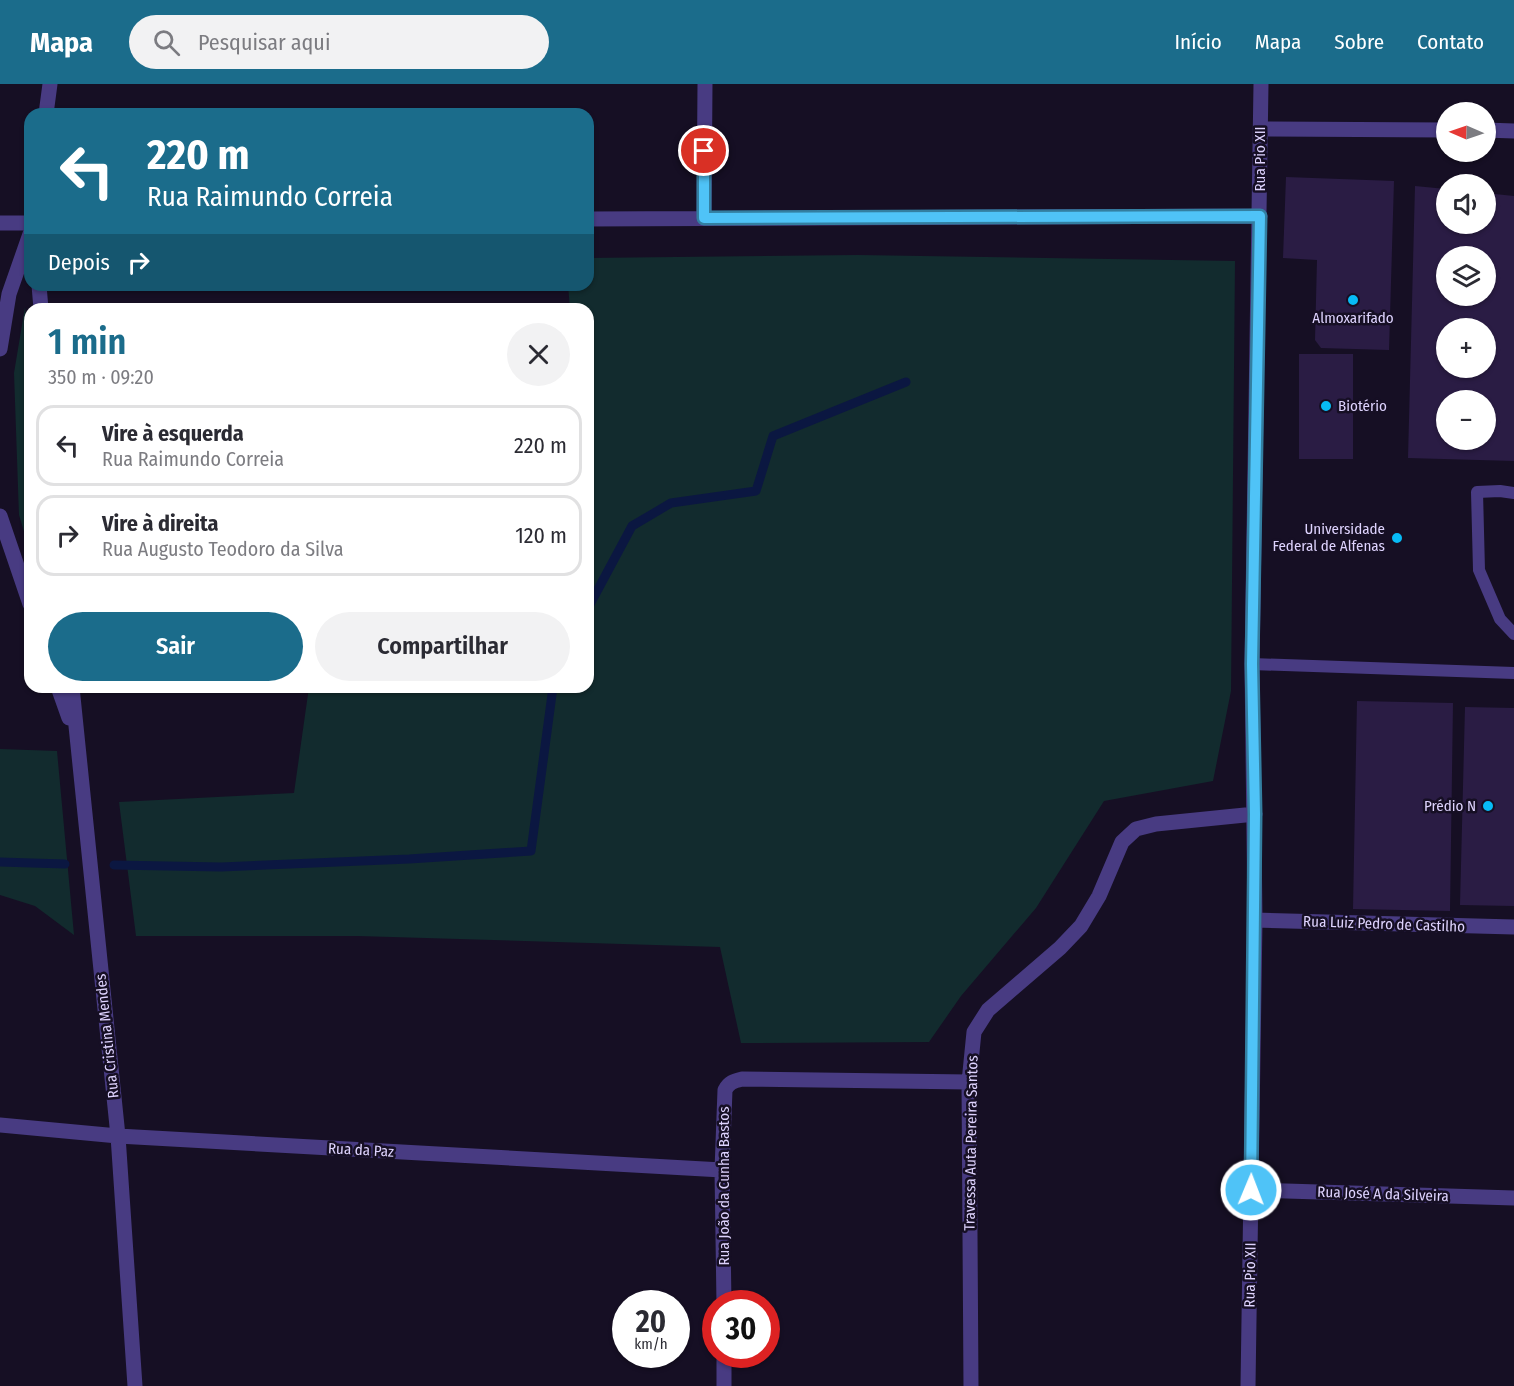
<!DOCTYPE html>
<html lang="pt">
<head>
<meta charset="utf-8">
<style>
  :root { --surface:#fff; --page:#f2f2f3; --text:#2b2b33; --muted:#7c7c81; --line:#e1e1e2; --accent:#1b6c8b }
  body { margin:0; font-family:"Fira Sans Condensed",sans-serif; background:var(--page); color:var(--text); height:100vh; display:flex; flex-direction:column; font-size:22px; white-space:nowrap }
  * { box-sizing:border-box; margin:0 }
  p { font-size:20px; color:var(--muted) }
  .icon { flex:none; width:33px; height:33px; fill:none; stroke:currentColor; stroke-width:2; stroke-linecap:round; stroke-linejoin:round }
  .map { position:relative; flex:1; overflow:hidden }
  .sheet { position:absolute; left:24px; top:219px; width:570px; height:390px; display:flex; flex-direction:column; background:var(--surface); border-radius:18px; box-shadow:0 2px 4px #0004 }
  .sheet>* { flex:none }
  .banner { position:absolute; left:24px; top:24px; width:570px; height:183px; border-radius:18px; box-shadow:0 2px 4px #0004; background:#1b6c8b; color:#fff; overflow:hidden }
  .needle { width:39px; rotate:272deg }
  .buttons { position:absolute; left:1436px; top:18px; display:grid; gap:12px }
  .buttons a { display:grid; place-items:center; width:60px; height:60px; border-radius:50%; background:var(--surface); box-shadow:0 2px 4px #0004; font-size:30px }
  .speed { position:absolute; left:612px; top:1206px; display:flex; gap:12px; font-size:30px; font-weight:700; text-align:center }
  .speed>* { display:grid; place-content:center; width:78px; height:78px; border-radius:50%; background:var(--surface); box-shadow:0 2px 4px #0004; line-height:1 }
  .speed small { font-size:15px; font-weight:400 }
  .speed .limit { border:9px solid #d22; background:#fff; color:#111 }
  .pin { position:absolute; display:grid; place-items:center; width:51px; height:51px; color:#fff; margin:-26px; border:3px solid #fff; border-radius:50%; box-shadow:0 2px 6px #0007 }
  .me { position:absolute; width:66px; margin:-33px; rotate:1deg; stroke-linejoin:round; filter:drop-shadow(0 0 4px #0008) }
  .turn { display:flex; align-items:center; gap:21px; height:126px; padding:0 24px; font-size:27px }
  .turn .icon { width:78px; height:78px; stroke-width:2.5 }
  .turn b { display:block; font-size:42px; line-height:51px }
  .then { display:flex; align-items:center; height:57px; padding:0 24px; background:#0003; gap:12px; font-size:22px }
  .round { display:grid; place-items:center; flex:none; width:63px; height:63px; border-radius:32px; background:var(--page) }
  .summary { display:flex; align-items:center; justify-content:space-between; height:102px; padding:0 24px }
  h1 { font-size:36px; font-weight:600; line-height:45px; color:var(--accent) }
  .button { display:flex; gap:12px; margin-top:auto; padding:12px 24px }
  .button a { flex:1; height:69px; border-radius:36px; background:var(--accent); color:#fff; font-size:24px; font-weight:600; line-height:69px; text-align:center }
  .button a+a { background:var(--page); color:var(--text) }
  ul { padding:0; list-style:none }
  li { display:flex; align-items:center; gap:18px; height:81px; margin:0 12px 9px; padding:0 12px; border:3px solid var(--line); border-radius:18px }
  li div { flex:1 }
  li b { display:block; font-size:22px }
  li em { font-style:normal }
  header { display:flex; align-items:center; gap:36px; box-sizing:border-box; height:84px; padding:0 30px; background:var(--accent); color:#fff }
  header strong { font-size:28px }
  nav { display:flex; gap:33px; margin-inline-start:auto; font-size:21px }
  .search { width:420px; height:54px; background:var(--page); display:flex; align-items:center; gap:15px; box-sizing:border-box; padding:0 21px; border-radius:33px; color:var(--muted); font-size:22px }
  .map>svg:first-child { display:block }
  .green { fill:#122b2e }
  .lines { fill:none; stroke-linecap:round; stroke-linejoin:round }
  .stream { stroke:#0b1741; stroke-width:9 }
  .building { fill:#2a1c44; fill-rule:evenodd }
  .service { stroke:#483b82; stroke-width:12 }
  .minor { stroke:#483b82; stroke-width:15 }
  .route-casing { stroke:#337fa1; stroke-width:15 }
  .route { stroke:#4fc3f7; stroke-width:10 }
  .poi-dot { fill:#07bbf6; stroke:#160f24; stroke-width:2 }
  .labels { text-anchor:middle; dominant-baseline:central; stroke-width:5; stroke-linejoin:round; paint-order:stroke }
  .street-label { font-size:15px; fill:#ded3fe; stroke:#160f24 }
  .poi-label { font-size:15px; fill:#ded3fe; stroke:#160f24; text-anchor:end }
</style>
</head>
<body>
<header>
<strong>Mapa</strong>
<div class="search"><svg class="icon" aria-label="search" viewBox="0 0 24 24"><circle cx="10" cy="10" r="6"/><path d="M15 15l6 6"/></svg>Pesquisar aqui</div>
<nav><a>Início</a><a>Mapa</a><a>Sobre</a><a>Contato</a></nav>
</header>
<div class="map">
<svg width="1514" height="1302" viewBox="0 0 1514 1302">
  <rect width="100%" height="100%" fill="#160f24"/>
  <path class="green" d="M858,171L1235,177L1231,607L1213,697L1104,717L1036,824L961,912L929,958L741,959L720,863L358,852H136L119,718L294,709L309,603H588V225H570L568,201H588V174Z
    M25,223L30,273V467L19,431L14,289Z
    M0,665L57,667L74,851L35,822L0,811Z"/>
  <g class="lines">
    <path class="stream" d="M588,524L632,442L671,419L756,407L773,352L906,298
      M0,778L65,780
      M114,781L221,783L409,775L531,767L553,603"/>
  </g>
  <path class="building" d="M1286,93L1394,97L1389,266L1321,264L1315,256L1317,176L1283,174Z
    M1415,102L1446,105V140H1485V109L1514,112V377L1408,374ZM1446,172H1485V212H1446ZM1446,244H1485V284H1446ZM1446,316H1485V356H1446Z
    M1299,270H1353V375H1299Z
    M1357,617L1453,619L1450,827L1353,825Z
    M1465,623L1514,624V822L1460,821Z"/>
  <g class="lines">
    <path class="service" d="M1514,409L1500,407L1477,408L1479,486L1500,535L1514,550
      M1252,580L1514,589"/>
    <path class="minor" d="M46,30L50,0
      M1260,45L1446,46
      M1485,46L1514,47
      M704,134L705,0
      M588,135L1260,132
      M0,139H30
      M39,201L41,225
      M0,265L9,210L30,150
      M0,432L30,520
      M58,603L69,634
      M72,603L118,1052L135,1302
      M1255,836L1514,843
      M0,1041L118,1052L722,1086
      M1251,1106L1514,1114
      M724,1220L722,1086L725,1006C729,998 734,997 742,995L969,998
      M724,1270V1302
      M971,1302L969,998L974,948L988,926L1060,864L1081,842L1099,812L1122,758L1136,745L1156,740L1255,730
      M1248,1302L1255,836L1252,580L1261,0"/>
  </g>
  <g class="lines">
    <defs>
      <path id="route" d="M704,67V134L1260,132L1252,580L1255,730L1251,1106"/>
    </defs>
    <use href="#route" class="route-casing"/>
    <use href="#route" class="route"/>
  </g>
  <g class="poi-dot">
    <circle cx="1353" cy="216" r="6"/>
    <circle cx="1326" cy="322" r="6"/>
    <circle cx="1397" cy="454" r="6"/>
    <circle cx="1488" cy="722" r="6"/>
  </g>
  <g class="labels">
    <g class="street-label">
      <text transform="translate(1260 75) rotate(-90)">Rua Pio XII</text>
      <text transform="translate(1384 840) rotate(2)">Rua Luiz Pedro de Castilho</text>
      <text transform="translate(107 952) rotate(-96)">Rua Cristina Mendes</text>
      <text transform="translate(971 1059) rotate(-89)">Travessa Auta Pereira Santos</text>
      <text transform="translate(361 1066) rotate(3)">Rua da Paz</text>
      <text transform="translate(724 1102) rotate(-90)">Rua João da Cunha Bastos</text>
      <text transform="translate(1383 1110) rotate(2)">Rua José A da Silveira</text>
      <text transform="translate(1250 1191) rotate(-89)">Rua Pio XII</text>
    </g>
    <g class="poi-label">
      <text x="1353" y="234" text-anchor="middle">Almoxarifado</text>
      <text x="1338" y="322" text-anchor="start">Biotério</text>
      <text x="1385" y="445">Universidade<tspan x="1385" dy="17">Federal de Alfenas</tspan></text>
      <text x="1476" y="722">Prédio N</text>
    </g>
  </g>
</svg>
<div class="buttons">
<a><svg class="needle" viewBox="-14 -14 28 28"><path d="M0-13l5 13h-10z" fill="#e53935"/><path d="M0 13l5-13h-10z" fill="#7c7c81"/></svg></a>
<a><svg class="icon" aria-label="sound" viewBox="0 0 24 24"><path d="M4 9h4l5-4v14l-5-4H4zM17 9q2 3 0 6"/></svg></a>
<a><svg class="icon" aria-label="layers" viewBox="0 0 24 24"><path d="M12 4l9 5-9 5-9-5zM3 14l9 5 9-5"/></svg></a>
<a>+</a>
<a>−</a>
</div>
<div class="speed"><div>20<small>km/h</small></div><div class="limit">30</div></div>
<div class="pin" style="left:704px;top:67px;background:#d93025"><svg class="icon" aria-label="arrive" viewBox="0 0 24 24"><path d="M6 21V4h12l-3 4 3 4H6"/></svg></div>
<svg class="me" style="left:1251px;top:1106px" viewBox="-20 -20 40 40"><circle r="17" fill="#4fc3f7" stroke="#fff" stroke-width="3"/><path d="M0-11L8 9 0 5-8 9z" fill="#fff"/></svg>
<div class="banner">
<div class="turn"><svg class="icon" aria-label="left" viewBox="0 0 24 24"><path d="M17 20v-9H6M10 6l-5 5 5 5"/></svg><div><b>220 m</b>Rua Raimundo Correia</div></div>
<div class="then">Depois<svg class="icon" aria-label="right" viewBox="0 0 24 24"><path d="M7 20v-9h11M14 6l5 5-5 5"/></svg></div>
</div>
<section class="sheet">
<div class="summary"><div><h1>1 min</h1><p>350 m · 09:20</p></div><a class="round"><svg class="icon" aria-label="close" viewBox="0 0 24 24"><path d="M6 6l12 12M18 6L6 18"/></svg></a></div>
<ul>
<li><svg class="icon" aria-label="left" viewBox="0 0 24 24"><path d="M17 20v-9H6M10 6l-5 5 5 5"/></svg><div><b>Vire à esquerda</b><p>Rua Raimundo Correia</p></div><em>220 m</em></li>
<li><svg class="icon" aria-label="right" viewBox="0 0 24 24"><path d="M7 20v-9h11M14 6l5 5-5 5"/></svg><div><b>Vire à direita</b><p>Rua Augusto Teodoro da Silva</p></div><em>120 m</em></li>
</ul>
<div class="button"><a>Sair</a><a>Compartilhar</a></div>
</section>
</div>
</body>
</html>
